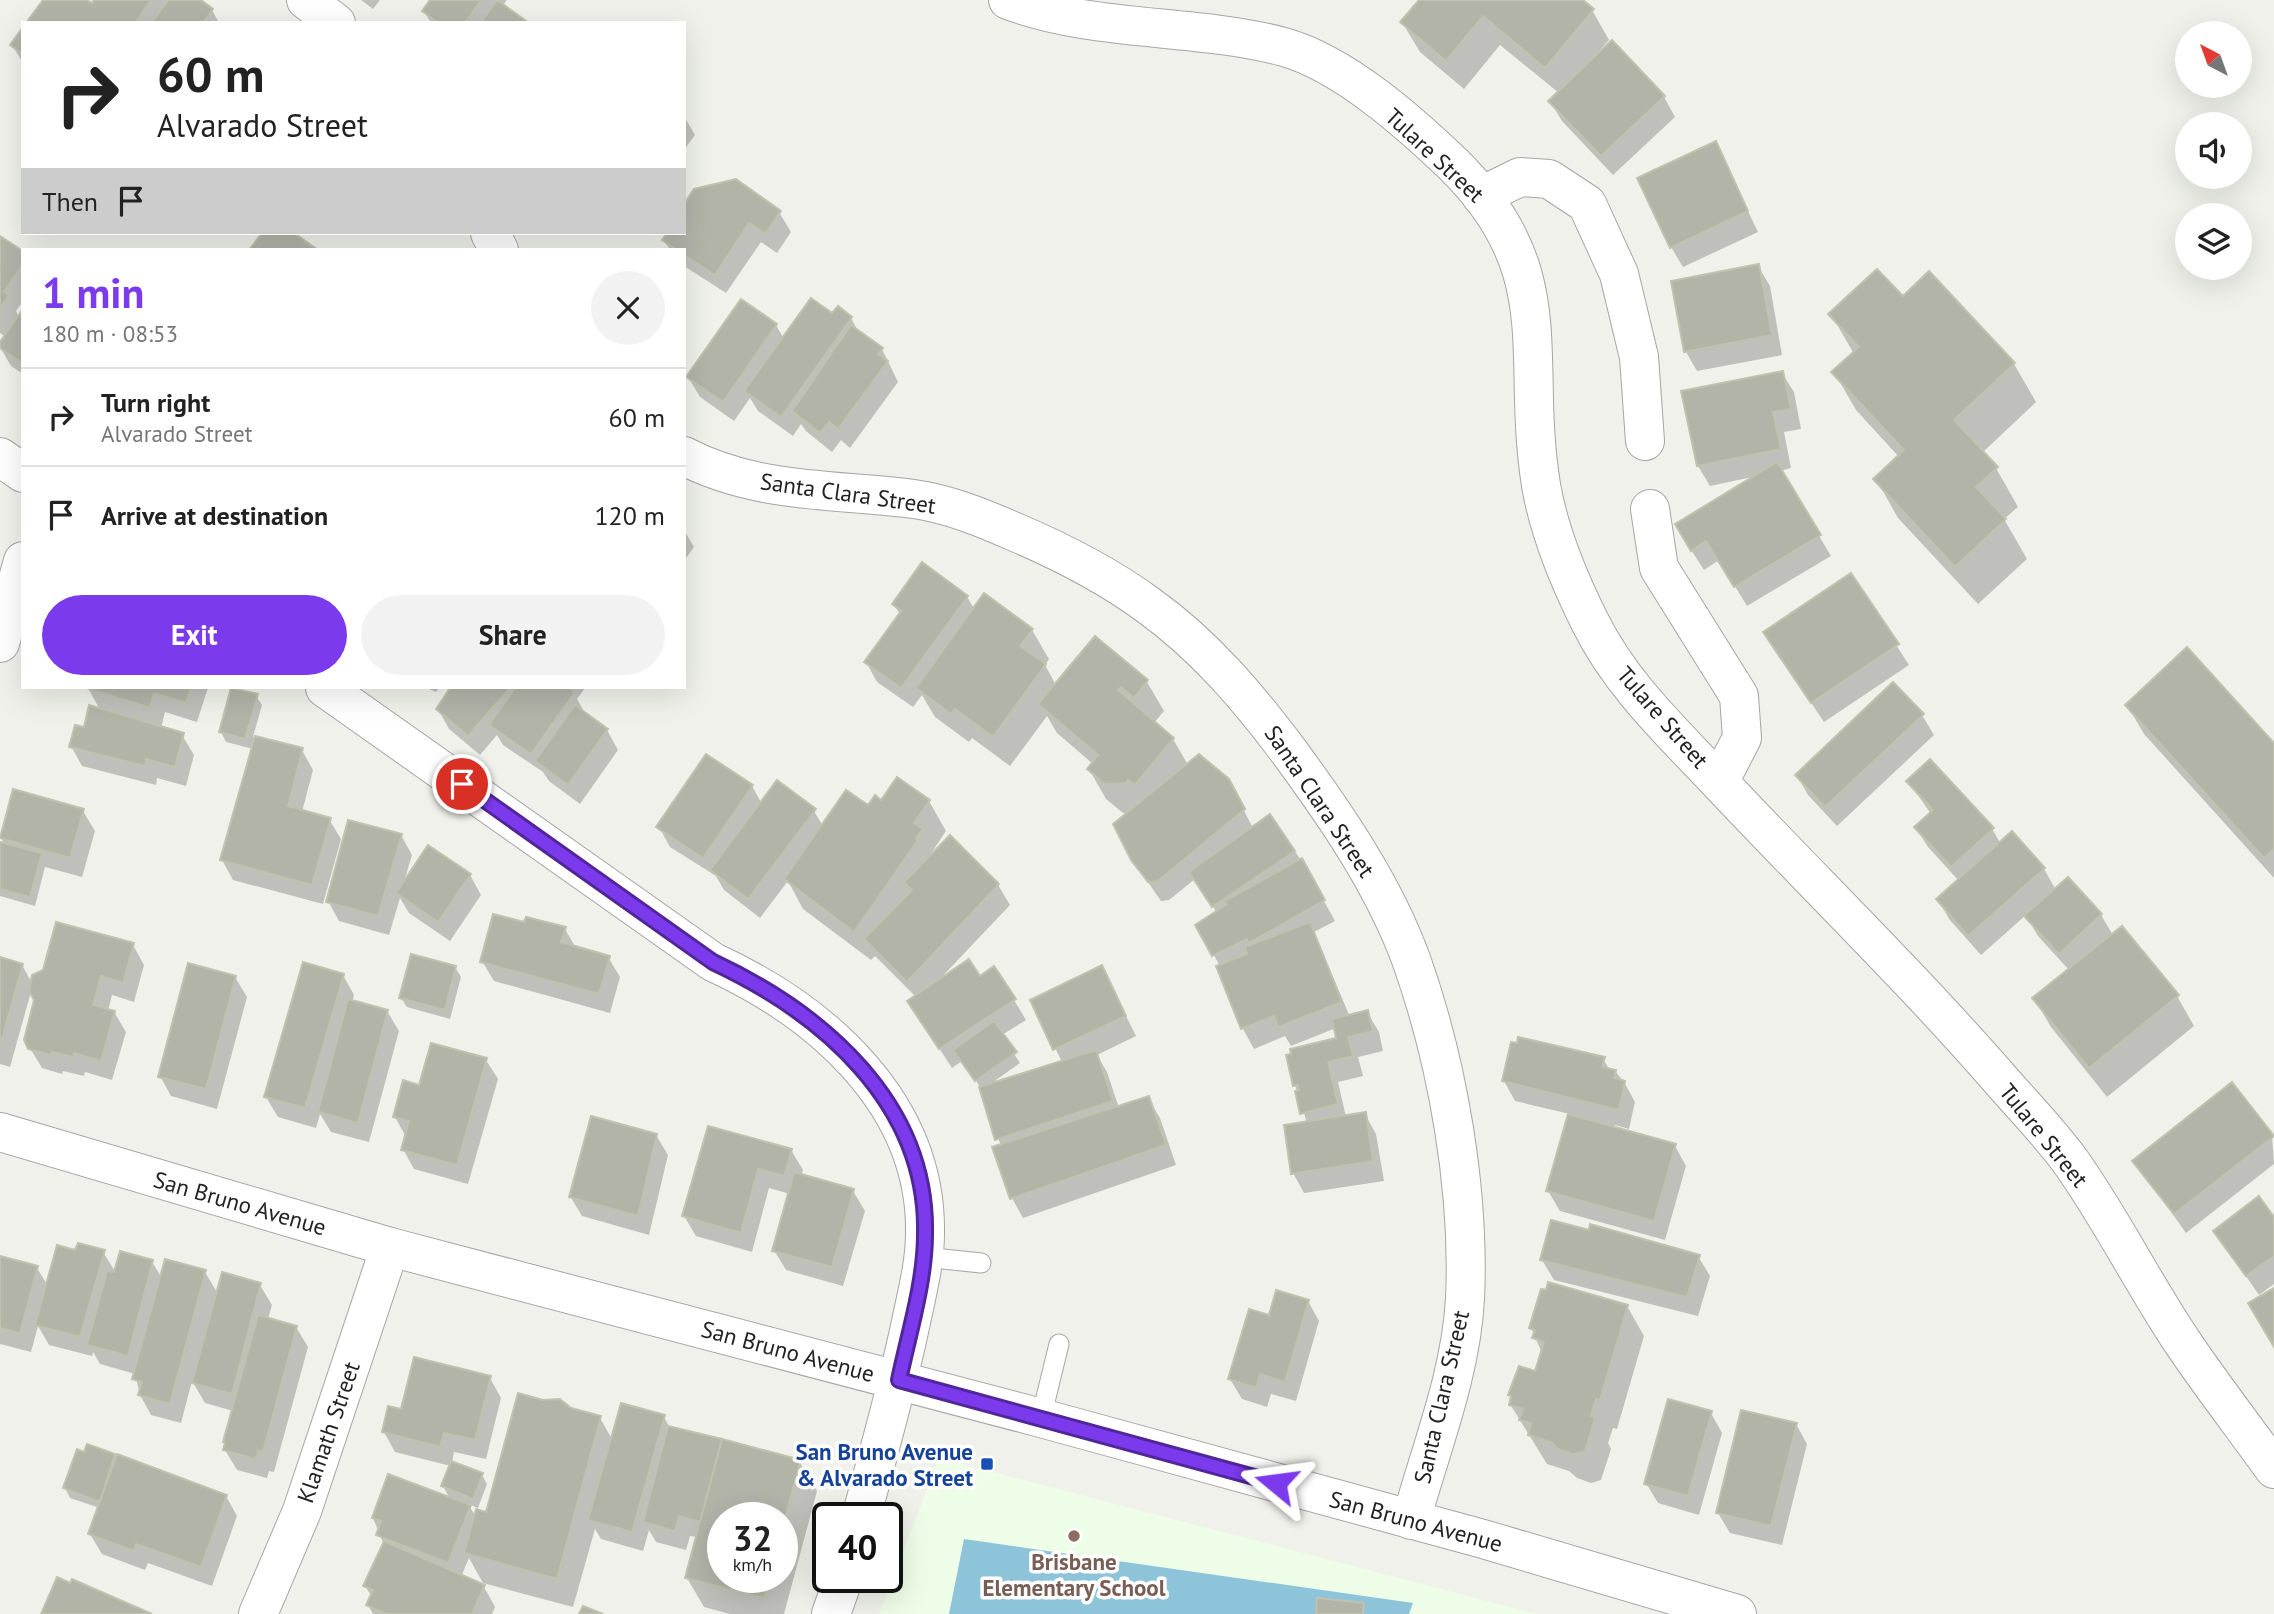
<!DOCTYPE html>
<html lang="en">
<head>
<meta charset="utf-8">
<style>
  :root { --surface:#fff; --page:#f2f2f2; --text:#222; --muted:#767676; --line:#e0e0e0; --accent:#7c3aed }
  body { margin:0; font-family:"PT Sans",sans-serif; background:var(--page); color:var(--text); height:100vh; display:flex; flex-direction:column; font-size:26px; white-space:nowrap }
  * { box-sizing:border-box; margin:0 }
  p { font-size:23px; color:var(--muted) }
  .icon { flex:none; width:38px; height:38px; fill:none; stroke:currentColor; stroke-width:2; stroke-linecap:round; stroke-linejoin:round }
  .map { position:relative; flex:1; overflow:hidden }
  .drawer { position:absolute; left:21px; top:248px; width:665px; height:441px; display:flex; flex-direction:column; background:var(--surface); border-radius:0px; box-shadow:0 7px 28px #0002 }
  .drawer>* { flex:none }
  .banner { position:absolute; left:21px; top:21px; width:665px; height:214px; border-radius:0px; box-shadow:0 7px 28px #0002; background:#fff; color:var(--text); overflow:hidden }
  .needle { width:46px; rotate:319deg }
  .tools { position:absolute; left:2175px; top:21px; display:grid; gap:14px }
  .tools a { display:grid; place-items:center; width:77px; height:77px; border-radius:50%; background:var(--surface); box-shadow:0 7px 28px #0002; font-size:35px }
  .speed { position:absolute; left:707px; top:1502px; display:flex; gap:14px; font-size:35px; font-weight:700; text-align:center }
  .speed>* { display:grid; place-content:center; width:91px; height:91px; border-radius:50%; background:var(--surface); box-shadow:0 7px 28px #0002; line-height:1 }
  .speed small { font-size:18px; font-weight:400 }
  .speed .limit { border:4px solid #111; border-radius:10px; background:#fff; color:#111 }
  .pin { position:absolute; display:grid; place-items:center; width:60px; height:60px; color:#fff; margin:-30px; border:4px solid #fff; border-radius:50%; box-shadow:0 2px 7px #0007 }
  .me { position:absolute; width:77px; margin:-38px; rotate:286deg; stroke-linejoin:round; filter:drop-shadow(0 0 5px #0008) }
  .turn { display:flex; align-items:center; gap:24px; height:147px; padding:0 21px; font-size:32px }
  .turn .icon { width:91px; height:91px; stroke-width:2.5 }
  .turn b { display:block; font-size:49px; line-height:60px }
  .then { display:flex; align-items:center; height:66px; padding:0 21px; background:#0003; gap:14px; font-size:26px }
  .round { display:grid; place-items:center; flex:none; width:74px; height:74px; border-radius:37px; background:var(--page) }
  .overview { display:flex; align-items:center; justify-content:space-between; height:119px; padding:0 21px }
  h1 { font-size:42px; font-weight:800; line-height:52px; color:var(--accent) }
  .primary-button { display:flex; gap:14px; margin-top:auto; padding:14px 21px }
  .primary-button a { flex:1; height:80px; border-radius:42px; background:var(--accent); color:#fff; font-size:28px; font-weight:800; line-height:80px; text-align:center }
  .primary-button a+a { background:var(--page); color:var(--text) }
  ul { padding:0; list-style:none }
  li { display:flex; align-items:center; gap:21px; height:98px; padding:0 21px; border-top:2px solid var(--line) }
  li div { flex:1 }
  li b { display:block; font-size:26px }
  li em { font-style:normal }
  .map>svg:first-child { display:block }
  .education { fill:#eefde7 }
  .pitch { fill:#8ec4da }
  .shadow { fill:#0003; fill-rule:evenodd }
  .building { fill:#b2b4a8; stroke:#c0c2ad; stroke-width:2 }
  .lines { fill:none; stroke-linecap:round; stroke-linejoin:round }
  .service-casing { stroke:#a6a6a6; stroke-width:21 }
  .minor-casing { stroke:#a6a6a6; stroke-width:40 }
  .tertiary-casing { stroke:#a6a6a6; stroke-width:40 }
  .service { stroke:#fff; stroke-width:19 }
  .minor { stroke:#fff; stroke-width:38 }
  .tertiary { stroke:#fff; stroke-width:38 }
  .route-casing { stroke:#51269a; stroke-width:18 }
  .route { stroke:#7c3aed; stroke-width:12 }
  .transit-dot { fill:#1a4fb4; stroke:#fff; stroke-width:2.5 }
  .education-dot { fill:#8d6e63; stroke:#fff; stroke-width:2.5 }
  .labels { text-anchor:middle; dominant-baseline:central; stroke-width:7; stroke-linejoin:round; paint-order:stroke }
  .street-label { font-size:23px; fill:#222; stroke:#fff }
  .transit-label { font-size:23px; font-weight:bold; fill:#164399; stroke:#fff; text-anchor:end }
  .education-label { font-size:23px; font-weight:bold; fill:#785e54; stroke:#fff }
</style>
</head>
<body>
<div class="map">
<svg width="2274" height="1614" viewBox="0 0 2274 1614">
  <rect width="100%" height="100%" fill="#eff1ea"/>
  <path class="education" d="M939,1458L1537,1614H879Z"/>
  <path class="pitch" d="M964,1539L1413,1603L1409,1614H949Z"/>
  <path class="shadow" d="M45,0H84L92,6L96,0H198L212,10L219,23H28Z
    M361,0H380L373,9Z
    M432,0H507L502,6L526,23H431L424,11Z
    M1421,0H1580L1592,10L1609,40L1601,49L1664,97L1675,117L1613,175L1562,121L1550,101L1559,93L1500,45L1464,89L1420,52L1402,22Z
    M23,30V63L12,45Z
    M684,116L695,135L684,150Z
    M1715,143L1758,232L1683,267L1671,247Z
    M779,212L791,232L777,253L761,242L726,293L684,266V250H670L664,240L669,233H684Z
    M0,238L23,253V301L16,311L19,317L23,312V374L11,366L0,347L6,337L0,333Z
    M1758,266L1770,286L1782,355L1697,371L1686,352Z
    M1903,299L2014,364L2036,402L1982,453L1996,468L2018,507L2004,519L2027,559L1978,604L1898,518L1876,479L1899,457L1856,410L1834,372L1854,354L1831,314Z
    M832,315L851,318L859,333L882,349L898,382L850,448L841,440L832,452L806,431L801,424L793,436L758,411L750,398L734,421L700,397L688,377L776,325L784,339Z
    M1782,373L1794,392L1801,429L1784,432L1791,468L1780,471L1831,556L1747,606L1719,560L1704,570L1688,545L1757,476L1710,486L1698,466Z
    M684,530L694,547L684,561Z
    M1851,575L1909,665L1824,722L1777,652Z
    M967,597L975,610L1032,630L1049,659L1045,665L1056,685L1095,638L1147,682L1164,711L1154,723L1173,739L1188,765L1239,801L1253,828L1270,817L1301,860L1335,921L1314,932L1350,1017L1367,1012L1379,1032L1383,1051L1358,1057L1363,1076L1338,1082L1346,1117L1365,1114L1376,1134L1384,1181L1304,1193L1293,1173L1307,1123L1295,1085L1338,1040L1336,1028L1291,1046L1285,1036L1254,1049L1243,1029L1220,966L1197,925L1217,913L1195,879L1169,900L1161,901L1132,859L1129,813H1123L1106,799L1089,769L1093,764L1057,733L1047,716L1010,766L972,738L969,742L935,717L922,695L913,707L877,682L866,662L900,615L894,604Z
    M88,688H208L197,722L165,712L161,728L182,735L194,755L186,786L157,778L156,785L82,766L71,746L100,710Z
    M427,688H439L436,692Z
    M455,688H585L577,699L585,713L607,730L618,750L580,804L549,781L543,772L503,745L497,735L480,755L449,729L438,709Z
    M256,696L262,705L253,737L302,750L313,770L302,812L329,819L341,839L323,904L233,880L222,860L253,749L226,742L221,732Z
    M2127,705L2274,745V878L2144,734Z
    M1922,715L1934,735L1837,826L1808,795L1797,775Z
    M1908,781L1992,829L2001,844L2012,834L2044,869L2056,890L2068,879L2101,915L2113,935L2177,996L2194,1026L2107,1097L2051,1027L2034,998L2069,970L2038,936L2026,915L1981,955L1949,919L1938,899L1959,881L1928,847L1916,828L1931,814Z
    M752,786L762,804L814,811L823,826L881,802L929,801L946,831L930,855L998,885L1010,905L938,981L979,978L1014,1000L1026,1020L1002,1035L1020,1063L989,1085L1062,1062L1032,1001L1102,968L1136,1036L1097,1055L1107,1072L1119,1108L1148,1098L1160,1118L1176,1165L1023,1218L1012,1198L1001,1146L981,1088L962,1061L952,1068L909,1002L916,997L875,956L871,960L803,909L788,881L760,918L724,890L716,876L670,847L659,827Z
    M83,811L95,831L82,877L45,867L35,906L0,896V846L5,845L1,838Z
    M401,835L412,855L404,882L470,875L481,895L450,941L409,913L400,898L389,935L339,921L328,901Z
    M525,924L565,929L576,948L608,957L620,977L610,1013L494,981L482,961Z
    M133,945L144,965L134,1002L112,995L108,1011L114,1012L126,1032L112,1080L85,1072L84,1076L63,1071L62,1074L42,1068L25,1040L36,1000L31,992L10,1067L0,1064V959L22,965L32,983Z
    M455,967L461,977L450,1019L407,1007L401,998Z
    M343,975L354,995L352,1002L387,1011L399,1031L369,1142L331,1132L320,1114L316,1128L278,1117L266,1097Z
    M235,977L247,997L217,1109L171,1096L160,1076Z
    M1603,1059L1610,1070L1615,1071L1624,1082L1635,1102L1629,1129L1615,1125L1614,1128L1675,1146L1686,1166L1665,1240L1560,1211L1548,1191L1570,1114L1515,1101L1504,1081Z
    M486,1060L498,1079L468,1184L414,1169L403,1149L406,1137L395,1117L420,1087Z
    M709,1128L791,1150L803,1170L801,1176L853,1191L865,1211L843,1286L786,1270L774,1250L790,1194L769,1188L752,1252L696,1236L684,1216Z
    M656,1135L668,1155L649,1235L582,1216L570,1196Z
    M2272,1136L2274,1164L2186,1233L2135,1161Z
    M2274,1220V1284L2259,1295L2215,1231Z
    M1590,1232L1698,1256L1710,1276L1698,1316L1554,1280L1542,1260Z
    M76,1252H103L116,1273L152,1262L162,1278L205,1272L218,1294L260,1285L272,1305L268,1319L296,1327L308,1347L274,1472L269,1471L267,1478L237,1470L225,1450L233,1411L205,1403L192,1381L181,1423L151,1415L140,1395L135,1374L100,1364L93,1352L92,1356L49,1345L38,1326L31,1352L0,1344V1258L37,1268L48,1286Z
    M1308,1301L1319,1321L1296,1401L1271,1394L1267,1407L1242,1399L1230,1379L1270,1317Z
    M1627,1306L1644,1336L1617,1429L1613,1428L1608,1443L1611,1449L1601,1480L1591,1483L1577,1478L1569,1471L1547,1464L1510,1404V1395L1537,1373L1542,1353L1531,1328Z
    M490,1378L501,1398L486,1459L454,1452L452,1463L482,1475L487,1484L478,1508L468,1504L476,1517L487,1514L570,1410L600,1418L612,1439L664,1417L670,1428L799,1461L817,1491L784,1614H730L704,1607L687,1578L697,1537L690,1536L686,1550L656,1542L649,1530L643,1551L601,1539L595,1529L573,1607L483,1583L469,1558L461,1577L484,1587L495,1607L492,1614H373L368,1605L372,1597L365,1586L384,1545L373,1518L450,1499L443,1486L451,1466L395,1452L384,1432L402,1411ZM723,1517H782V1577H723Z
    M1711,1413L1722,1433L1699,1515L1658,1503L1646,1483Z
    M1796,1424L1807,1444L1782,1545L1730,1533L1718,1513Z
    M113,1455L117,1461L226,1496L237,1516L212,1586L148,1563L145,1570L102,1554L90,1534L100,1508L70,1498L65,1488Z"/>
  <path class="building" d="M43,0H87L92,3L94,0H151L135,23H26Z
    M168,0H201L213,9L203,23H152Z
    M430,0H481L465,23H439L422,11Z
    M497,0L529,23H481Z
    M1419,0H1583L1594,9L1545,68L1483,16L1446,61L1400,22Z
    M23,27V54L10,45Z
    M1612,40L1665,96L1601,156L1548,101Z
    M1716,141L1748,211L1670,248L1637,178Z
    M736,179L781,211L765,234L749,223L715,275L684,255V250H677L662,240L667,233H684V204L694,189Z
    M262,233H294L318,250H249Z
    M0,236L23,251V264L4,292L9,295L0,308Z
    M1759,264L1772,335L1684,352L1671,281Z
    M1877,269L1903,296L1929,271L2015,363L1954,420L1998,467L1976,487L2006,519L1955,567L1873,479L1904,450L1831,372L1859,347L1828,314Z
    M811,298L832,313L838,306L852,317L781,417L744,391Z
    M741,299L777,324L723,402L686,377Z
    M23,309V364L0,348V342Z
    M851,325L883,348L878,354L888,361L838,429L829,422L820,433L792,411Z
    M1783,371L1791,409L1773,412L1781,449L1697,466L1681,391Z
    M1777,462L1821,535L1734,587L1706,541L1691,551L1675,524Z
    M922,562L968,596L901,688L864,662L901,611L892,604Z
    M1851,573L1899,644L1811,703L1763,632Z
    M984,593L1033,629L1020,646L1046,664L993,737L955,709L951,714L916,688Z
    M1095,636L1148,680L1134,698L1121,687L1118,690L1174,738L1135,785L1128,780L1126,783L1105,784L1087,769L1098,755L1038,704Z
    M2187,647L2274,743V849L2264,858L2125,705Z
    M1893,682L1924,714L1825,807L1795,775Z
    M87,688H191L186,703L154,693L150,708Z
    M231,688L258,694L245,739L219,732Z
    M450,688H510L468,736L436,709Z
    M515,688H569L575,692L531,754L489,725Z
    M89,705L184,733L175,767L146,759L145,766L69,747L75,725L84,727Z
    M575,705L608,729L568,785L535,761Z
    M255,736L303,748L288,806L331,818L312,885L220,860Z
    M706,754L753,785L703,858L656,827Z
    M1199,754L1229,779L1245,809L1158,881L1148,882L1131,860L1113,824Z
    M1930,759L1994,828L1951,867L1914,827L1933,810L1906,781Z
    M897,777L930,800L914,823L923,829L916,838L918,840L854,932L784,879L846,790L868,805L875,795L881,800Z
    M777,780L816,809L748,899L710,870Z
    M13,789L84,809L70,858L0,838Z
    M1270,814L1295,851L1212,907L1189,872Z
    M348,820L402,834L378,916L326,902Z
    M2012,831L2045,868L1968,936L1936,899Z
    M950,835L999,884L907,982L864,939L912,890L904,882Z
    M0,842L42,853L30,897L0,889Z
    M428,845L471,874L438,922L396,893Z
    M1302,858L1325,900L1249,943L1247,939L1212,956L1195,925L1227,904L1225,901Z
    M2068,877L2102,914L2059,954L2024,916Z
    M493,914L524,922L526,917L566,927L561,942L610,956L599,994L480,962Z
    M56,922L134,943L123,983L101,976L93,1005L115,1011L101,1061L74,1053L73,1057L52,1052L51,1055L28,1049L24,1040L34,1000L29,991L32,975L43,970Z
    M1310,922L1342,1002L1278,1027L1274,1016L1241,1029L1216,966L1247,954L1245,947Z
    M2122,926L2179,995L2089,1068L2032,998Z
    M411,954L456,966L445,1010L399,998Z
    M0,957L23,964L0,1046Z
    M969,959L980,976L994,966L1016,999L939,1049L907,1001Z
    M303,962L344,974L305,1108L264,1097Z
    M188,963L236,976L206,1089L158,1077Z
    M1102,965L1126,1016L1053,1050L1030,1000Z
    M348,999L388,1010L358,1123L318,1112Z
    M1368,1010L1373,1031L1348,1037L1353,1056L1328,1062L1338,1104L1300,1114L1295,1091L1299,1090L1298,1085L1293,1086L1286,1055L1291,1054L1290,1049L1336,1038L1332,1019Z
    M994,1021L1017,1052L975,1081L953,1050Z
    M1518,1037L1605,1057L1602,1067L1616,1070L1614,1078L1625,1081L1619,1110L1502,1081L1511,1042L1517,1043Z
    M431,1043L487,1058L457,1165L401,1150L409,1121L393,1117L403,1080L419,1085Z
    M1096,1050L1113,1101L995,1140L979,1087Z
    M2232,1082L2274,1136L2174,1214L2132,1161Z
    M1149,1096L1166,1145L1010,1199L992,1147Z
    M1366,1112L1373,1161L1291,1174L1284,1125Z
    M1568,1114L1676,1144L1654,1221L1546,1191Z
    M591,1116L657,1134L638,1216L569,1197Z
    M708,1126L792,1149L784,1176L758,1169L741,1233L682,1216Z
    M794,1172L854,1189L832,1267L772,1251Z
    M2259,1196L2274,1217V1256L2246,1276L2213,1231Z
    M1551,1220L1589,1230L1590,1224L1700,1255L1687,1297L1540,1260Z
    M78,1243L105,1250L80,1337L35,1325L57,1245L75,1250Z
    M120,1251L153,1260L128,1356L87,1345L107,1271L114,1272Z
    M0,1256L38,1266L20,1333L0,1328Z
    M165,1259L206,1270L170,1404L138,1395L142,1382L132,1379Z
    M222,1272L261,1283L232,1394L192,1383Z
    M1548,1282L1628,1305L1600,1400L1596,1399L1591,1416L1595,1418L1585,1451L1573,1454L1558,1449L1551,1442L1528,1435L1531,1423L1519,1420L1523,1409L1509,1405L1511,1396L1508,1395L1519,1366L1535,1371L1544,1342L1532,1338L1535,1330L1529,1328L1541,1289L1546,1290Z
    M2274,1288V1347L2248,1303Z
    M1276,1290L1309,1300L1285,1382L1260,1374L1256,1388L1228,1379L1249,1309L1269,1315Z
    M258,1315L297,1326L263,1452L258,1451L256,1459L223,1450L225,1443L223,1442Z
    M414,1357L491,1376L475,1440L444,1433L440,1447L382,1432L388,1406L401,1409Z
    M518,1393L543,1400L560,1399L571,1408L601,1416L557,1579L464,1553L476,1509L486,1512Z
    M1668,1399L1712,1411L1688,1496L1644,1484Z
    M621,1403L665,1415L632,1532L588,1520Z
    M1741,1410L1797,1423L1771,1526L1716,1513Z
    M668,1426L722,1439L700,1522L679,1516L675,1531L643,1522Z
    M722,1439L801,1460L782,1529V1517H723V1577H770L764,1598L685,1578Z
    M87,1444L115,1454L100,1502L63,1488L77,1449L84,1452Z
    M117,1454L227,1495L201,1567L136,1544L134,1551L88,1534Z
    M451,1461L483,1473L473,1499L441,1486Z
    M388,1474L471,1505L448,1563L376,1535L381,1521L372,1518Z
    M384,1541L485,1585L472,1614H386L366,1605L373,1590L363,1586Z
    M57,1577L70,1583L72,1579L152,1614H41Z
    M1317,1598L1364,1603L1363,1614H1316Z
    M583,1606L603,1614H579Z"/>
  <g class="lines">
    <defs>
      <path id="service" d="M924,1257L981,1263
        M1041,1418L1059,1344"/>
      <path id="minor" d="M306,0L336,23
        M1008,0C1096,33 1193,23 1284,47C1344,64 1409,122 1454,165C1563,273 1520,354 1541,485C1549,532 1569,580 1590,622C1621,685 1673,733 1720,783C1813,882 1910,976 1999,1078C2024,1107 2052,1135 2073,1165C2113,1222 2144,1285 2183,1343C2212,1386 2244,1427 2274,1469
        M1481,196L1520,177L1549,179L1587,204L1619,274L1639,357L1645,441
        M490,233L499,250
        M684,456C757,494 836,489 914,499C949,504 983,518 1015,532C1062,552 1107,575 1148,605C1204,645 1249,698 1290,753C1337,817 1385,887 1412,962C1448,1064 1470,1191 1465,1299C1461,1374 1431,1448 1411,1520
        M0,457L23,473
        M1650,509L1659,568L1739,696L1742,738L1719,782
        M0,643L23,561
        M325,688L713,962C822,1012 927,1104 925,1233C925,1263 917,1293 911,1322C897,1388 879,1452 861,1517
        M258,1614L302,1511L390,1247
        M831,1614L844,1577"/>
      <path id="tertiary" d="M0,1132L390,1247L1041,1418L1483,1539L1737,1614"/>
    </defs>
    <use href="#service" class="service-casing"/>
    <use href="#minor" class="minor-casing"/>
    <use href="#tertiary" class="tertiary-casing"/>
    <use href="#service" class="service"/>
    <use href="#minor" class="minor"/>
    <use href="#tertiary" class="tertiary"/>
  </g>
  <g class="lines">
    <defs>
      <path id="route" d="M462,784L713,962C822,1013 928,1103 925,1234C925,1282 909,1332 899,1380L1276,1483"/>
    </defs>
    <use href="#route" class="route-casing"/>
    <use href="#route" class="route"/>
  </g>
  <rect class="transit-dot" x="980" y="1457" width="14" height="14" rx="3.5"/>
  <circle class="education-dot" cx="1074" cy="1536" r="7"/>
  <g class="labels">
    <g class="street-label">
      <text transform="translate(1435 155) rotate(43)">Tulare Street</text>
      <text transform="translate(848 493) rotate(8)">Santa Clara Street</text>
      <text transform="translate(1663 717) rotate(49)">Tulare Street</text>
      <text transform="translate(1320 801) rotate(56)">Santa Clara Street</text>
      <text transform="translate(2044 1135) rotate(51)">Tulare Street</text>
      <text transform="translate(240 1203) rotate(16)">San Bruno Avenue</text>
      <text transform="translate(788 1351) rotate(15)">San Bruno Avenue</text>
      <text transform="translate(1441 1397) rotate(-77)">Santa Clara Street</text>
      <text transform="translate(328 1432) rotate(-71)">Klamath Street</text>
      <text transform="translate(1416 1521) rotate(15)">San Bruno Avenue</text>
    </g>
    <g class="transit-label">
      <text x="973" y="1451">San Bruno Avenue<tspan x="973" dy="26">&amp; Alvarado Street</tspan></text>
    </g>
    <g class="education-label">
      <text x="1074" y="1561">Brisbane<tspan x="1074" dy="26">Elementary School</tspan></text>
    </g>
  </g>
</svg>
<div class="tools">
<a><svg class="needle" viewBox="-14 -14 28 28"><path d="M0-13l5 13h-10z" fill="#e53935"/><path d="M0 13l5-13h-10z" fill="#767676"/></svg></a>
<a><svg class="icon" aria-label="sound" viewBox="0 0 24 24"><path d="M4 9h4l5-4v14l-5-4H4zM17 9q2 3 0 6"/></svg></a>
<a><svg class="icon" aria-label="layers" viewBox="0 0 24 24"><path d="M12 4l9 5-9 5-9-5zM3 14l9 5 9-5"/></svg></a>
</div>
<div class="speed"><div>32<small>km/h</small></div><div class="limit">40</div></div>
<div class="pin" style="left:462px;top:784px;background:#d93025"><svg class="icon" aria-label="arrive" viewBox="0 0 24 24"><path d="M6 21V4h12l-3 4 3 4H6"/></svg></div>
<svg class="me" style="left:1276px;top:1483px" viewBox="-20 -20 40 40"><path d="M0-17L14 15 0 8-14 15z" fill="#7c3aed" stroke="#fff" stroke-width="4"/></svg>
<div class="banner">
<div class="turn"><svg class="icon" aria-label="right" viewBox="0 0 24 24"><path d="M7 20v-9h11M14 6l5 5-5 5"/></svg><div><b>60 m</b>Alvarado Street</div></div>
<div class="then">Then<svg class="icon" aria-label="arrive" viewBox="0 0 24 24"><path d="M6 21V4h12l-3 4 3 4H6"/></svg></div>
</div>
<section class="drawer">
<div class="overview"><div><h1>1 min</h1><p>180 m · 08:53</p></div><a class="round"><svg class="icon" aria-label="close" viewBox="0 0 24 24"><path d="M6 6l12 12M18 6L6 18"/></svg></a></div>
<ul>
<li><svg class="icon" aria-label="right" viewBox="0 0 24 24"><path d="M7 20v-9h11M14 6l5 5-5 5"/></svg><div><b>Turn right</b><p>Alvarado Street</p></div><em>60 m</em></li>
<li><svg class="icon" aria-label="arrive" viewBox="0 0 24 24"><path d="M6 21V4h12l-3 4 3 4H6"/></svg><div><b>Arrive at destination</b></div><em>120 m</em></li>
</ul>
<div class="primary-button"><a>Exit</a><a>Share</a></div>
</section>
</div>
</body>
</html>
